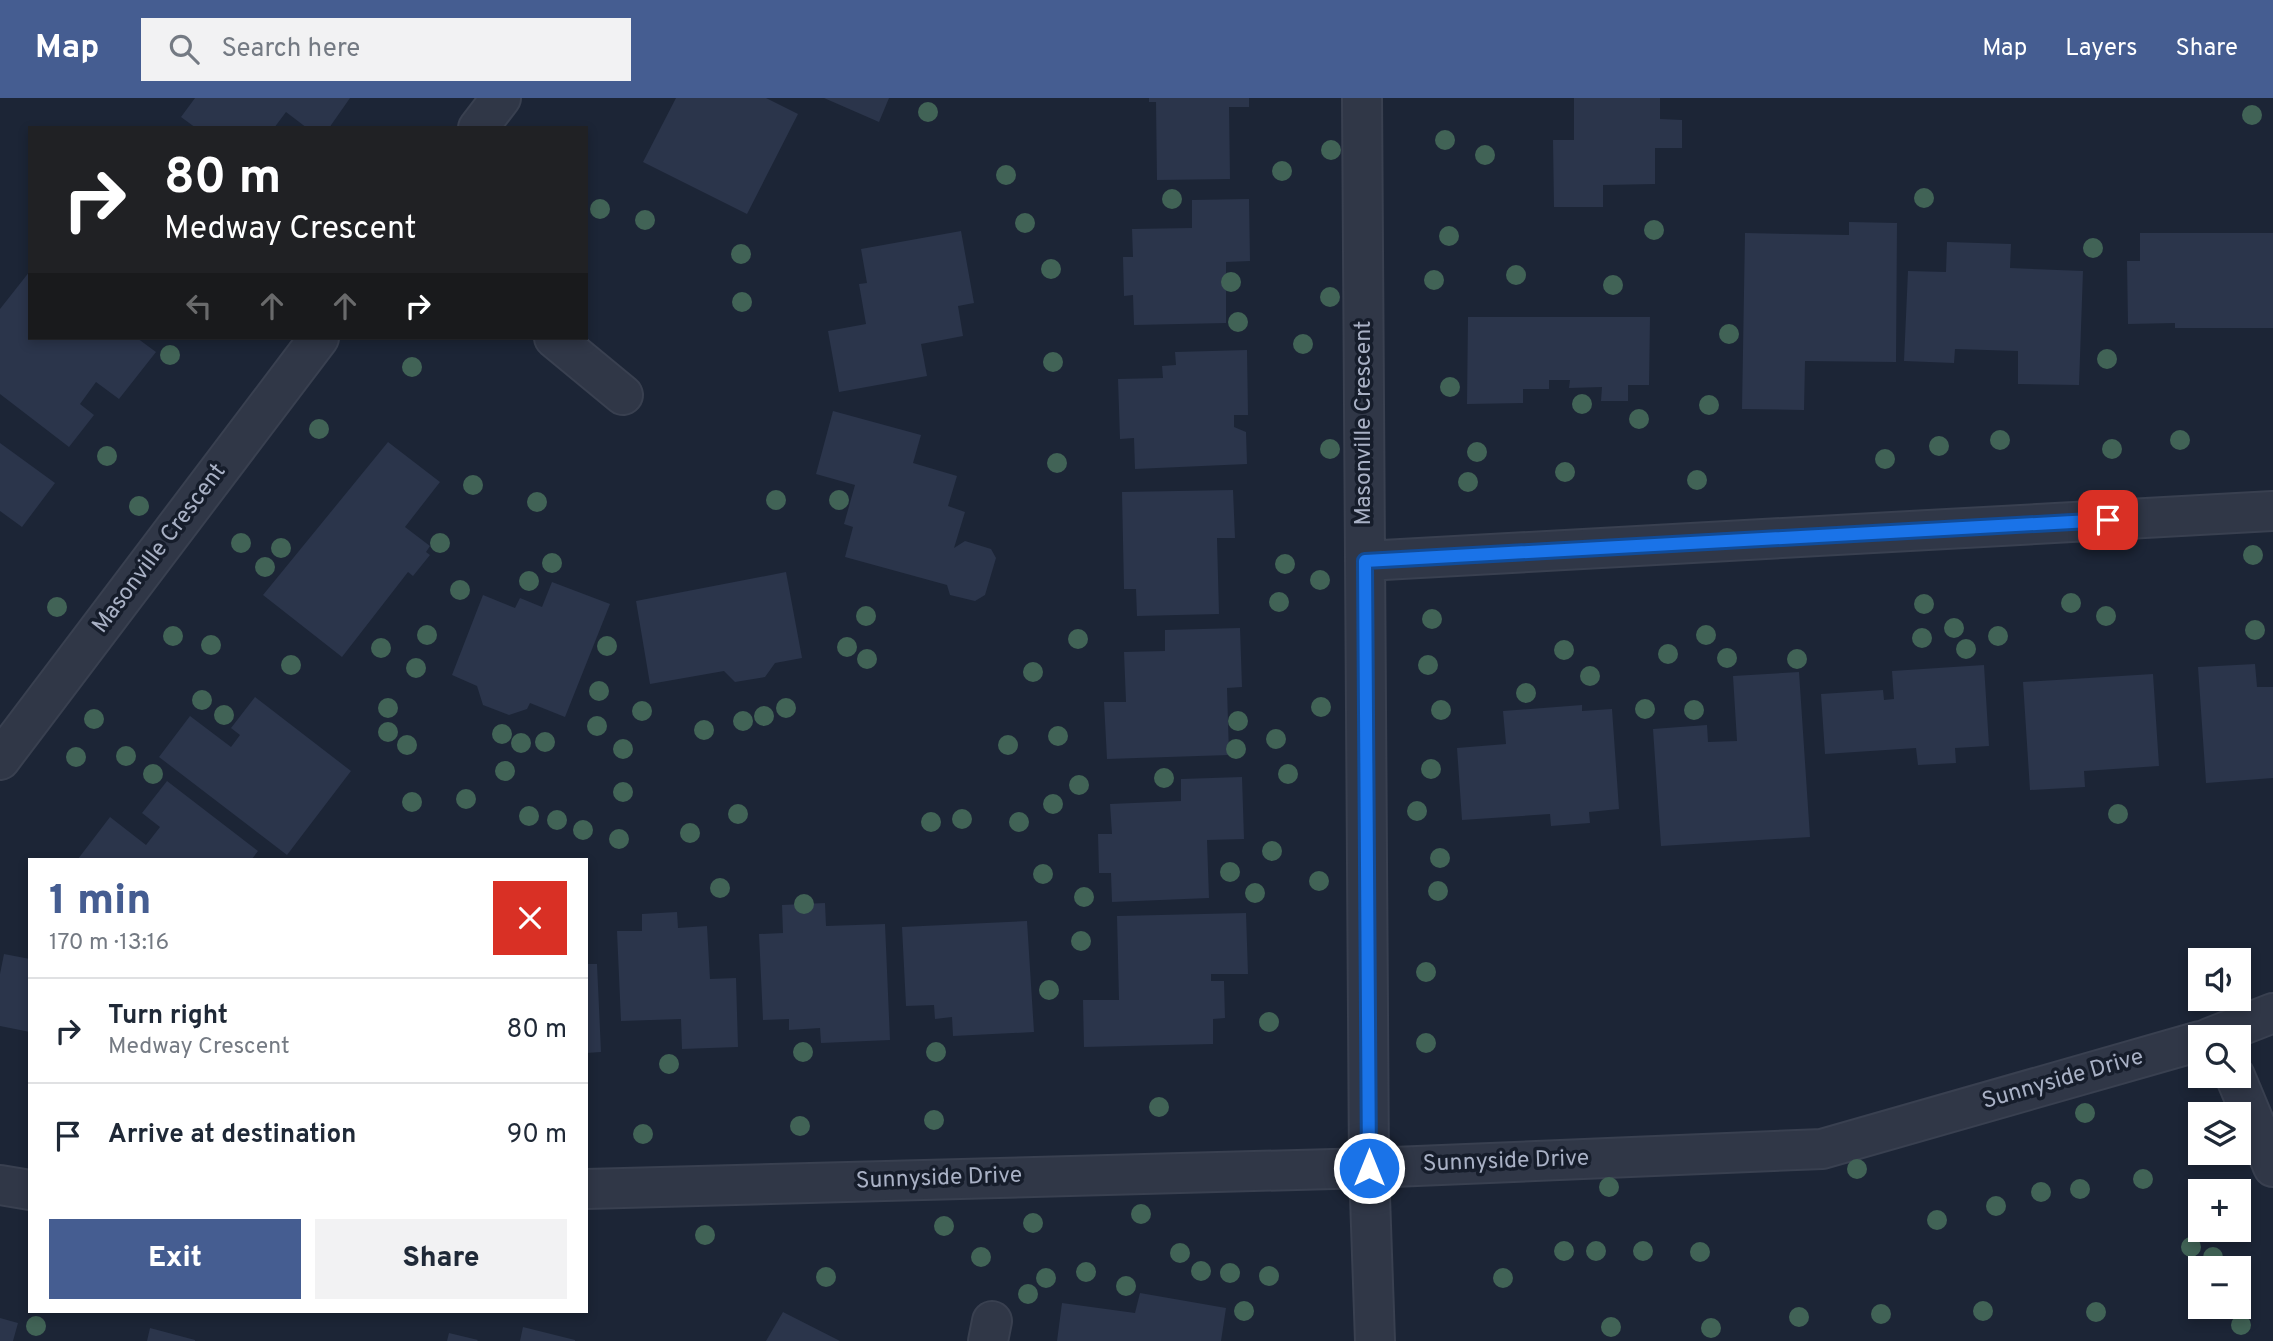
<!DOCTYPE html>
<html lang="en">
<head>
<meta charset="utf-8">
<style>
  :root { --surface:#fff; --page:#f2f2f3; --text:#1f2937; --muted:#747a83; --line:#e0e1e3; --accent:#455d91 }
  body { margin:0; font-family:Overpass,sans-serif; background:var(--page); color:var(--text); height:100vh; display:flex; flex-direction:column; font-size:26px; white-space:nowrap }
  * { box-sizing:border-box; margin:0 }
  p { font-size:23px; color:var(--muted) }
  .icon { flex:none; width:38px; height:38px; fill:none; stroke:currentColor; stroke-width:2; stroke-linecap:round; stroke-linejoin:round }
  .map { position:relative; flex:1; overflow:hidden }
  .drawer { position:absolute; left:28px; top:760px; width:560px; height:455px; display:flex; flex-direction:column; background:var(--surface); border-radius:0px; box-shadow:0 4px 10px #0003 }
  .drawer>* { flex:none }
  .banner { position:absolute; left:28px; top:28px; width:560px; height:214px; border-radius:0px; box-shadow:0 4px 10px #0003; background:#202124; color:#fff; overflow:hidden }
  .buttons { position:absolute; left:2188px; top:850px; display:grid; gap:14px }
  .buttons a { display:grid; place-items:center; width:63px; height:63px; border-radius:0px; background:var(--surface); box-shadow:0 4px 10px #0003; font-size:35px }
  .pin { position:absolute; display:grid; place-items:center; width:60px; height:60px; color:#fff; margin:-30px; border-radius:14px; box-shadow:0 4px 10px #0006 }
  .me { position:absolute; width:77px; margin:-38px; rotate:0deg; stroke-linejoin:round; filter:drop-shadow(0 0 5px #0008) }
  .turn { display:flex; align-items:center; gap:24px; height:147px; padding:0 21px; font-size:32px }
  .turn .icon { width:91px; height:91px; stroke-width:2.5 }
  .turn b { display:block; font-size:49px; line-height:60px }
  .lanes { display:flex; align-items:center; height:66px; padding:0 21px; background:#0003; justify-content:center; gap:35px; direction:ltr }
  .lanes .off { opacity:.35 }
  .round { display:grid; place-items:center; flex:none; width:74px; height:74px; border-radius:0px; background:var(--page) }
  .overview { display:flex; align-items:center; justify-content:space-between; height:119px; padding:0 21px }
  h1 { font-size:42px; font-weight:800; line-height:52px; color:var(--accent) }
  .primary-button { display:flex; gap:14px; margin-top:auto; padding:14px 21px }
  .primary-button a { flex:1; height:80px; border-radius:0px; background:var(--accent); color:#fff; font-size:28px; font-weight:800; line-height:80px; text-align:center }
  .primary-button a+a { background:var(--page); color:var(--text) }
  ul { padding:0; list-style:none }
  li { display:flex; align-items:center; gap:21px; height:105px; padding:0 21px; border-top:2px solid var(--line) }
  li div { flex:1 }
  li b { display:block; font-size:26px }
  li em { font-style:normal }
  header { display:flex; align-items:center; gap:42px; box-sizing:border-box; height:98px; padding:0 35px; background:var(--accent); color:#fff }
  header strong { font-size:33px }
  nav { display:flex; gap:38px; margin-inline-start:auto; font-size:24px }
  .search { width:490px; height:63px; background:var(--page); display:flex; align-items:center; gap:18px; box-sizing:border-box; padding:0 24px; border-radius:0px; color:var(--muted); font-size:26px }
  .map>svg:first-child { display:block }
  .building { fill:#2b354b }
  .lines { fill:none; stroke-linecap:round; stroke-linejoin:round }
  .minor-casing { stroke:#394050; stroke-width:42 }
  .minor { stroke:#303747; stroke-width:38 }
  .tree { fill:#416356 }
  .route-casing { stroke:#114b97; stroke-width:18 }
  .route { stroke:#1a73e8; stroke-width:12 }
  .labels { text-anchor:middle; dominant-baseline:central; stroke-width:7; stroke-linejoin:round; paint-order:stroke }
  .street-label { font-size:23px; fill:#a9b1c5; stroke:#161d2b }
</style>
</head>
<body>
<header>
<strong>Map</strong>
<div class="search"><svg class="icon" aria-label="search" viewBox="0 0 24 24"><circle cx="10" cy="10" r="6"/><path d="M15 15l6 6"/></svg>Search here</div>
<nav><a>Map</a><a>Layers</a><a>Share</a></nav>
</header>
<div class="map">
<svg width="2273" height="1243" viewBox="0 0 2273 1243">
  <rect width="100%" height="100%" fill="#1c2536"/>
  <path class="building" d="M195,0H350L329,30H307L286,14L274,30H196L181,19Z
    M676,0H766L798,16L747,116L643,64Z
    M824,0H889L879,24Z
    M1149,0H1249V9H1229L1230,81L1157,82L1156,4H1149Z
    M1574,0H1660V21L1682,22V50H1655V86L1603,87V109H1554L1553,42H1574Z
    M1249,101L1250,163L1226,164V225L1134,227L1133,197L1124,198L1123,159H1133L1132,131L1192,130V102Z
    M1849,124L1897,125L1896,264L1805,263L1804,312L1742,311L1745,135L1849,137Z
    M961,133L974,205L958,208L963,238L921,246L927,278L839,294L828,233L866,226L859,186L867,185L861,151Z
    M2140,135H2273V230H2175V225L2128,226L2127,163H2140Z
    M1947,144L2011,146L2010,170L2083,173L2079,287L2018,286V253L1955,251L1954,265L1904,263L1908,173L1946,174Z
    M30,173V240H137L156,254L119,301L96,284L80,306L94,317L69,349L0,296V211Z
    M1468,219H1650L1649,287H1628V303H1601L1602,289L1569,290L1570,282H1549V291H1523V305L1467,306Z
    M1247,252L1248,317H1234V329L1246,334L1247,366L1135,371L1134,340L1120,341L1118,281L1163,280L1162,268L1176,267L1175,254Z
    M833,313L921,337L913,365L957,378L948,408L965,414L954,450L965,443L991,451L996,460L985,497L975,503L950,497L947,487L845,459L853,429L844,426L855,387L816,376Z
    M388,344L440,384L405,429L430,448L426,454L430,457L413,478L408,474L342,559L263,497Z
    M0,345L55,385L22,429L0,413Z
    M1233,392L1235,440H1217L1219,516L1137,518L1136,491H1124L1122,394Z
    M786,474L802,560L775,565L765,579L735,584L724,573L650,586L636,503Z
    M552,484L610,506L565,619L530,605L527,611L509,617L483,607L477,588L452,577L483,497L515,510L520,500L542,509Z
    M1240,530L1242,589L1227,590L1229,657L1107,661L1104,604H1126L1124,554L1165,553V532Z
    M2255,566L2257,589H2273V680L2206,685L2198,569Z
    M1984,567L1989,648L1955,650L1956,665L1918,667L1916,650L1825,656L1821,596L1883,592L1884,602L1894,601L1892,573Z
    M1799,574L1810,739L1661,748L1653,631L1707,627L1708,644L1737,643L1733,578Z
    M2153,576L2159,668L2084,673L2085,689L2030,692L2023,584Z
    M255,599L351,673L287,757L159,659L190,618L231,649L240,637L231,630Z
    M1582,607V613L1612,611L1619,711L1589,714L1590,725L1551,728L1550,716L1462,722L1457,650L1506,646L1503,613Z
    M1242,679L1244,741L1207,742L1209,800L1112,804L1111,775H1099L1098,736H1112L1110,706L1181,703V681Z
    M167,683L258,753L252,761H78L110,719L146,747L160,729L142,715Z
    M825,805L826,828L885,826L890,942L821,945L820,930L789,932V921L763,922L759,836L783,835L782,807Z
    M677,814L678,830L707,828L710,881L736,880L738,949L682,951L681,921L621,923L617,833H642V816Z
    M1246,815L1248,876H1211V883H1224L1225,920L1213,921V946L1084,949L1083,902H1119L1117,818Z
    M1027,823L1034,934L953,938L952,919L935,921L934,907L906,908L902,829Z
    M4,856L30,861V934L0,928V876Z
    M586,866H597L601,954L586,955Z
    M1140,1195L1226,1210L1221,1243H1057L1062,1205L1135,1215Z
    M783,1214L840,1243H766Z
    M0,1220L18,1225L13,1243H0Z
    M523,1229L575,1242V1243H520Z
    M150,1230L195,1242V1243H147Z
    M449,1235L478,1242L477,1243H447Z"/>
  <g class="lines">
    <defs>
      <path id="minor" d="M1362,0L1369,1070L1375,1243
        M478,30L501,0
        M554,240L623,297
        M1365,463L2273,413
        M0,662L319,240
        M2209,940L2273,915
        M2235,978L2273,1069
        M0,1087L30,1092
        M586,1091L1369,1070L1822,1051L2200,943
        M988,1243L992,1223"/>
    </defs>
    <use href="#minor" class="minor-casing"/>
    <use href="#minor" class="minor"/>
  </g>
  <g class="tree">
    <circle cx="928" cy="14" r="10"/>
    <circle cx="2252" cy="17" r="10"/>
    <circle cx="1445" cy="42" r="10"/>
    <circle cx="1331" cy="52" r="10"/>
    <circle cx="1485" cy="57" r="10"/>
    <circle cx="1282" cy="73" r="10"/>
    <circle cx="1006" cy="77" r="10"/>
    <circle cx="1924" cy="100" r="10"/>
    <circle cx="1172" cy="101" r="10"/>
    <circle cx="600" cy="111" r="10"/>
    <circle cx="645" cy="122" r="10"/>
    <circle cx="1025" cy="125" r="10"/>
    <circle cx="1654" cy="132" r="10"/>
    <circle cx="1449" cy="138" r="10"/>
    <circle cx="2093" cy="150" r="10"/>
    <circle cx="741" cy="156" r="10"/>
    <circle cx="1051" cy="171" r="10"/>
    <circle cx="1516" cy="177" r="10"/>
    <circle cx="1434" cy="182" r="10"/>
    <circle cx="1231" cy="184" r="10"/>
    <circle cx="1613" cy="187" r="10"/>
    <circle cx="1330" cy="199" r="10"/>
    <circle cx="742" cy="204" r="10"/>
    <circle cx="1238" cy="224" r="10"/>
    <circle cx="1729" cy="236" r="10"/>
    <circle cx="1303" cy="246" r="10"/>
    <circle cx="170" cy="257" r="10"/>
    <circle cx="2107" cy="261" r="10"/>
    <circle cx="1053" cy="264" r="10"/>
    <circle cx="412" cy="269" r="10"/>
    <circle cx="1450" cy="289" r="10"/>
    <circle cx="1582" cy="306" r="10"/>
    <circle cx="1709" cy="307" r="10"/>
    <circle cx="1639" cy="321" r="10"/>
    <circle cx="319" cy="331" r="10"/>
    <circle cx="2000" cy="342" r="10"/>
    <circle cx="2180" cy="342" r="10"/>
    <circle cx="1939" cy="348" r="10"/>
    <circle cx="1330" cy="351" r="10"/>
    <circle cx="2112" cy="351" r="10"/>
    <circle cx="1477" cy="354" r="10"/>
    <circle cx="107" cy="358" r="10"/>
    <circle cx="1885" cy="361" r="10"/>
    <circle cx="1057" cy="365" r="10"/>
    <circle cx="1565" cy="374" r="10"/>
    <circle cx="1697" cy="382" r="10"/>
    <circle cx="1468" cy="384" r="10"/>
    <circle cx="473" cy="387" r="10"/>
    <circle cx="776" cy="402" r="10"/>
    <circle cx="839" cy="402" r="10"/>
    <circle cx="537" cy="404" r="10"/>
    <circle cx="139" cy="408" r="10"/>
    <circle cx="241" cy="445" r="10"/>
    <circle cx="440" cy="445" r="10"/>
    <circle cx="281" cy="450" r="10"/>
    <circle cx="2253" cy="457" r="10"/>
    <circle cx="552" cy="465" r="10"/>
    <circle cx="1285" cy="466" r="10"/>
    <circle cx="265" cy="469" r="10"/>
    <circle cx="1320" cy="482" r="10"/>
    <circle cx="529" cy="483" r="10"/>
    <circle cx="460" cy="492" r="10"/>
    <circle cx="1279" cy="504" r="10"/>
    <circle cx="2071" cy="505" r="10"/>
    <circle cx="1924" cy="506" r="10"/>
    <circle cx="57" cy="509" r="10"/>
    <circle cx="866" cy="518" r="10"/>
    <circle cx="2106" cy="518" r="10"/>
    <circle cx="1432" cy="521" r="10"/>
    <circle cx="1954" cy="530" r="10"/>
    <circle cx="2255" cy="532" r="10"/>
    <circle cx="427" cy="537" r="10"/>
    <circle cx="1706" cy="537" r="10"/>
    <circle cx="173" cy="538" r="10"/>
    <circle cx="1998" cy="538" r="10"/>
    <circle cx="1922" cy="540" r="10"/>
    <circle cx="1078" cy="541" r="10"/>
    <circle cx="211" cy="547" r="10"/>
    <circle cx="607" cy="548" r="10"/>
    <circle cx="847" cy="549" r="10"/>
    <circle cx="381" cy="550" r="10"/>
    <circle cx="1966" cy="551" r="10"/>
    <circle cx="1564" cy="552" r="10"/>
    <circle cx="1668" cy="556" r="10"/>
    <circle cx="1727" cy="560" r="10"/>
    <circle cx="867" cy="561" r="10"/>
    <circle cx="1797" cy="561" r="10"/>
    <circle cx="291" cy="567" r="10"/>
    <circle cx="1428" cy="567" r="10"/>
    <circle cx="416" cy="570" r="10"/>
    <circle cx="1033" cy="574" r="10"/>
    <circle cx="1590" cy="578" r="10"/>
    <circle cx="599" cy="593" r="10"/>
    <circle cx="1526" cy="595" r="10"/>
    <circle cx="202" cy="602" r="10"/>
    <circle cx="1321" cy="609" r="10"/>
    <circle cx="388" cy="610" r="10"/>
    <circle cx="786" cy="610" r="10"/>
    <circle cx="1645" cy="611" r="10"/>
    <circle cx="1441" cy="612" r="10"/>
    <circle cx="1694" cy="612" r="10"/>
    <circle cx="642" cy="613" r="10"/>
    <circle cx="224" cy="617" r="10"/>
    <circle cx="764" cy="618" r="10"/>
    <circle cx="94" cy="621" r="10"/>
    <circle cx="743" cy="623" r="10"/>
    <circle cx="1238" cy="623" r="10"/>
    <circle cx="597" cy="628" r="10"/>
    <circle cx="704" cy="632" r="10"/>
    <circle cx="388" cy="634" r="10"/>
    <circle cx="502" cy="636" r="10"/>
    <circle cx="1058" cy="638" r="10"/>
    <circle cx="1276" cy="641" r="10"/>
    <circle cx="545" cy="644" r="10"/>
    <circle cx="521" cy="645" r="10"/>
    <circle cx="407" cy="647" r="10"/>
    <circle cx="1008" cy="647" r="10"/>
    <circle cx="623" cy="651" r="10"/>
    <circle cx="1236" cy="651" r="10"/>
    <circle cx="126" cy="658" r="10"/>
    <circle cx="76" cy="659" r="10"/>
    <circle cx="1431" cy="671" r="10"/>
    <circle cx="505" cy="673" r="10"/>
    <circle cx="153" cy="676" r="10"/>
    <circle cx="1288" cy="676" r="10"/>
    <circle cx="1164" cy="680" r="10"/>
    <circle cx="1079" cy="687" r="10"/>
    <circle cx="623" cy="694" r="10"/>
    <circle cx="466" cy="701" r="10"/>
    <circle cx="412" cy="704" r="10"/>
    <circle cx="1053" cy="706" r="10"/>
    <circle cx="1417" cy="713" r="10"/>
    <circle cx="738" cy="716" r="10"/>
    <circle cx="2118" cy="716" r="10"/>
    <circle cx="529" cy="718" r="10"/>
    <circle cx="962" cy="721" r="10"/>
    <circle cx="557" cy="722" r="10"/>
    <circle cx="931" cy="724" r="10"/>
    <circle cx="1019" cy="724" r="10"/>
    <circle cx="583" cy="732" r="10"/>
    <circle cx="690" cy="735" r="10"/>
    <circle cx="619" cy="741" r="10"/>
    <circle cx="1272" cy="753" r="10"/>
    <circle cx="1440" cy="760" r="10"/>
    <circle cx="1230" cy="774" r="10"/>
    <circle cx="1043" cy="776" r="10"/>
    <circle cx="1319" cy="783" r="10"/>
    <circle cx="720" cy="790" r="10"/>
    <circle cx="1438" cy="793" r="10"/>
    <circle cx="1255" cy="795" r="10"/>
    <circle cx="1084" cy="799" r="10"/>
    <circle cx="804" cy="806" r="10"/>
    <circle cx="1081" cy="843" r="10"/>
    <circle cx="1426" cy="874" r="10"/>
    <circle cx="1049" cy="892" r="10"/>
    <circle cx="1269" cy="924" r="10"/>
    <circle cx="1426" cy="945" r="10"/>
    <circle cx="803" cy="954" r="10"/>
    <circle cx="936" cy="954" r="10"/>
    <circle cx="669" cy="966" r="10"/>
    <circle cx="1159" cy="1009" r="10"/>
    <circle cx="2085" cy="1015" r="10"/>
    <circle cx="934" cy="1022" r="10"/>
    <circle cx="800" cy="1028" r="10"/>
    <circle cx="643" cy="1036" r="10"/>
    <circle cx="1857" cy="1071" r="10"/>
    <circle cx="2143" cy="1081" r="10"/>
    <circle cx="1609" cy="1089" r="10"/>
    <circle cx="2080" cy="1091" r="10"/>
    <circle cx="2041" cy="1094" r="10"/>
    <circle cx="1996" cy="1108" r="10"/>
    <circle cx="1141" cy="1116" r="10"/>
    <circle cx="1937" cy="1122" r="10"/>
    <circle cx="1033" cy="1125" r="10"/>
    <circle cx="944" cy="1128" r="10"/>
    <circle cx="705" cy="1137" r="10"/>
    <circle cx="2191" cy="1149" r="10"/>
    <circle cx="1564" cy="1153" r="10"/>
    <circle cx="1596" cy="1153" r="10"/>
    <circle cx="1643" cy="1153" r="10"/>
    <circle cx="1700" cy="1154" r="10"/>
    <circle cx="1180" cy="1155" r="10"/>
    <circle cx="981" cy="1159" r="10"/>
    <circle cx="2213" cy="1159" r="10"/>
    <circle cx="1201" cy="1173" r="10"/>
    <circle cx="1086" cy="1174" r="10"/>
    <circle cx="1230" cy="1175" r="10"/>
    <circle cx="1269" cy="1178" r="10"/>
    <circle cx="826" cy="1179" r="10"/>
    <circle cx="1046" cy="1180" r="10"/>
    <circle cx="1503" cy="1180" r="10"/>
    <circle cx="1126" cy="1188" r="10"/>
    <circle cx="1028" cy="1196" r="10"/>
    <circle cx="1244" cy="1213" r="10"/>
    <circle cx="1983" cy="1213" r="10"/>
    <circle cx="2096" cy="1214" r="10"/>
    <circle cx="1881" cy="1216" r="10"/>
    <circle cx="1799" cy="1219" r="10"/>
    <circle cx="2241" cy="1227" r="10"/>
    <circle cx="36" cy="1228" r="10"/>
    <circle cx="1611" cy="1229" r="10"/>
    <circle cx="1711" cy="1230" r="10"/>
  </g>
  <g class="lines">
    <defs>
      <path id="route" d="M1369,1070L1365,463L2108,422"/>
    </defs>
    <use href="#route" class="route-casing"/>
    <use href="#route" class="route"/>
  </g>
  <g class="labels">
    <g class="street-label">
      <text transform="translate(1364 325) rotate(-90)">Masonville Crescent</text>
      <text transform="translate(160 451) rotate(-53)">Masonville Crescent</text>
      <text transform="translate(2063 982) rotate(-16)">Sunnyside Drive</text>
      <text transform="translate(1506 1064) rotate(-2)">Sunnyside Drive</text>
      <text transform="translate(939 1081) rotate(-2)">Sunnyside Drive</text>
    </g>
  </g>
</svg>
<div class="buttons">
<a><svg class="icon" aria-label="sound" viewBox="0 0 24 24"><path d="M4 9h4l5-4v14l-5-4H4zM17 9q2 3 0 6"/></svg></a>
<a><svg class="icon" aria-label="search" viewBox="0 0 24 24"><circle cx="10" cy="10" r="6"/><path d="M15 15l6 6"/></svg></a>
<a><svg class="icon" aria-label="layers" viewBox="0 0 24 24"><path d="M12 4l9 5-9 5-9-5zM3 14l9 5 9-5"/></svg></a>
<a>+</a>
<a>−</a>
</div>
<div class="pin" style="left:2108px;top:422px;background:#d93025"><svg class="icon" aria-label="arrive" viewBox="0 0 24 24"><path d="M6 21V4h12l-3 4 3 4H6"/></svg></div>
<svg class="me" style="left:1369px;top:1070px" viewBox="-20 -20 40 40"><circle r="17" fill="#1a73e8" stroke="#fff" stroke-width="3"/><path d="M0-11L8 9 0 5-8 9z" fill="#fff"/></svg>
<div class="banner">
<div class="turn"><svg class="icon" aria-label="right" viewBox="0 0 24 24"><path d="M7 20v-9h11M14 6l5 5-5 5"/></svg><div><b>80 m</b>Medway Crescent</div></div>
<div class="lanes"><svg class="icon off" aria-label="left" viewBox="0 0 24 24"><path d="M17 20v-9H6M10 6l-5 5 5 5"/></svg><svg class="icon off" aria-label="ahead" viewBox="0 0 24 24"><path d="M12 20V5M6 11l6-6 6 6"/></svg><svg class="icon off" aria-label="ahead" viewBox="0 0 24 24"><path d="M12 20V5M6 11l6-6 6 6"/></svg><svg class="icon" aria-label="right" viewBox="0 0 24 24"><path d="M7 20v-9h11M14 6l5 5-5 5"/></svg></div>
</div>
<section class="drawer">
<div class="overview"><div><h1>1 min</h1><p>170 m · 13:16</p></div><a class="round" style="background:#d93025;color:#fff"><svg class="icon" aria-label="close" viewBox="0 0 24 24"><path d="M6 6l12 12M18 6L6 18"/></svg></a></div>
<ul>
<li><svg class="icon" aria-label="right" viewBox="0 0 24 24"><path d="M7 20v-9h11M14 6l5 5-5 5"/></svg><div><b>Turn right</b><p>Medway Crescent</p></div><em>80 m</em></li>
<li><svg class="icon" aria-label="arrive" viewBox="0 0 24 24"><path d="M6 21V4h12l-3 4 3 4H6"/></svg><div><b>Arrive at destination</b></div><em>90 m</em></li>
</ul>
<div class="primary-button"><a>Exit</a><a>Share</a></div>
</section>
</div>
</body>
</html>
